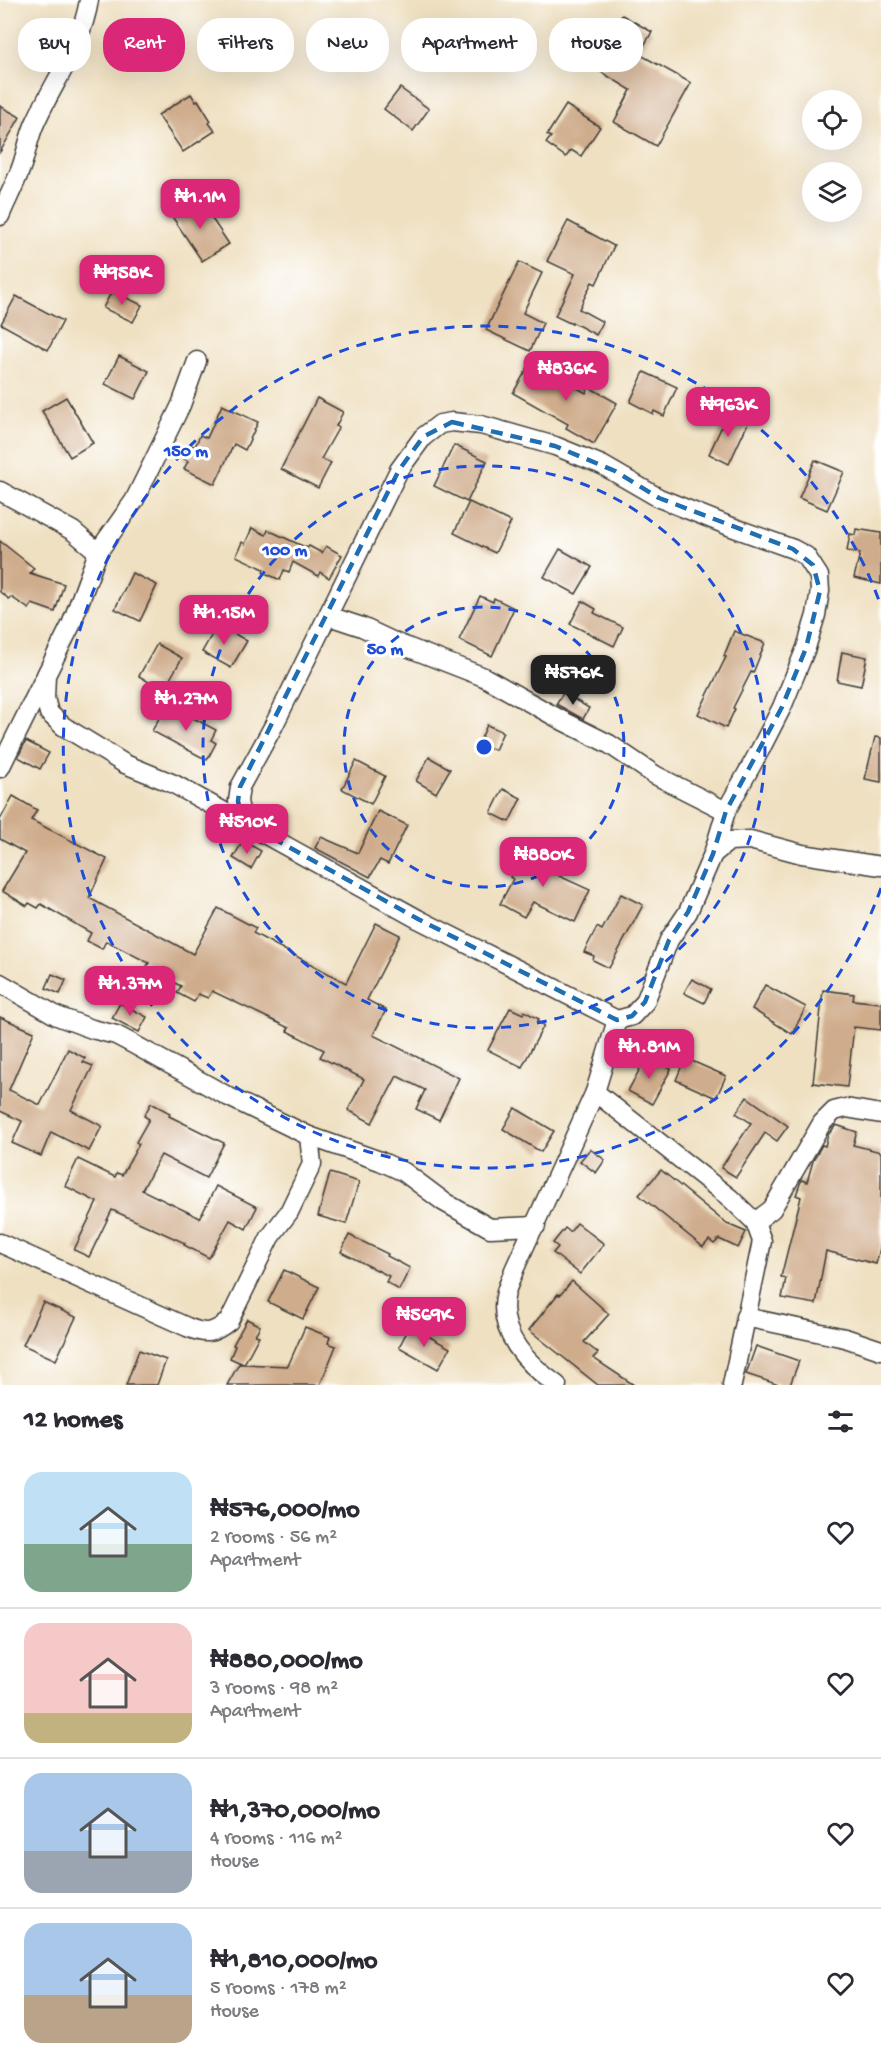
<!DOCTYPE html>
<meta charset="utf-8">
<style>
:root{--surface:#fff;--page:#f2f2f3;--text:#2b2b33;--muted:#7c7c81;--line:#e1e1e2;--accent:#db2777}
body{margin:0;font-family:"Gochi Hand",sans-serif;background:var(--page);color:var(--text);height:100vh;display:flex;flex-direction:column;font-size:22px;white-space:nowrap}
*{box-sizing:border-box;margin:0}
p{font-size:20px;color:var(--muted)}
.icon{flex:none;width:33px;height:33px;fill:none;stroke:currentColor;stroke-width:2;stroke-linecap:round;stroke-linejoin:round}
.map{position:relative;height:1385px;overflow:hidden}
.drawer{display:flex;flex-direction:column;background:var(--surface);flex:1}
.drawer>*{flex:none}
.banner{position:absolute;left:18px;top:18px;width:846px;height:54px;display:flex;gap:12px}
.controls{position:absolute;left:802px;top:90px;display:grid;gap:12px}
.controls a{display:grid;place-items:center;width:60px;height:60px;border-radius:50%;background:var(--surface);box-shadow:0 6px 24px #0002;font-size:30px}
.price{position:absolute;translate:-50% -51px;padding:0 14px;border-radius:12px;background:var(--accent);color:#fff;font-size:20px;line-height:39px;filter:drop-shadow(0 2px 3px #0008)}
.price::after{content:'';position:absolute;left:50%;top:36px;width:18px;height:14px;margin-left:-9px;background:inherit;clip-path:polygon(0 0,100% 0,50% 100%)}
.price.on{background:#222;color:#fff}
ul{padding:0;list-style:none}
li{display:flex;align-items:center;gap:18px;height:150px;padding:0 24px}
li+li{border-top:2px solid var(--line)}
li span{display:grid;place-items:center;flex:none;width:168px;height:120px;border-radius:18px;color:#555}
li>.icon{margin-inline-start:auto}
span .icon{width:72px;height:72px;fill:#fffc;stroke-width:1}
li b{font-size:26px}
h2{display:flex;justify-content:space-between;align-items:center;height:72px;padding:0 24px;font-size:26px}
.chip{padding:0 21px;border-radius:24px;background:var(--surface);box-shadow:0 6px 24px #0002;font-size:21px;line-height:54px}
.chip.on{background:var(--accent);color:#fff}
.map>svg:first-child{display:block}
.building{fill:#cfac8b}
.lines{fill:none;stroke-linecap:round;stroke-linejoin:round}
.street-casing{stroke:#3c3935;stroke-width:21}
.street{stroke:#fff;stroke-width:18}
.marked{fill:none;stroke:#1f6fb2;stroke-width:4.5;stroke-dasharray:12 8;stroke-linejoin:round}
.ring{fill:none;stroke:#1d4ed8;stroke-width:3;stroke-dasharray:10 8}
.centre{fill:#1d4ed8;stroke:#fff;stroke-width:3}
.ring-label{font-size:18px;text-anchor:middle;font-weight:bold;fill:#1d4ed8;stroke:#fff;stroke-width:6;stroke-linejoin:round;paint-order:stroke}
</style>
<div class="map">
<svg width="881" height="1385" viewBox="0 0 881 1385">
<rect width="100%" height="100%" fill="#fff"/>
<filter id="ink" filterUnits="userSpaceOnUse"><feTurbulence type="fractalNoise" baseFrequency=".0167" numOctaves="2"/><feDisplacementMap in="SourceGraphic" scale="12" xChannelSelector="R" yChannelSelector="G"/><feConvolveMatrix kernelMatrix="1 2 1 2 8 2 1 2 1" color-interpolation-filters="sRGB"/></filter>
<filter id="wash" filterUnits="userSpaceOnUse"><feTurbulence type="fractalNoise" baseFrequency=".008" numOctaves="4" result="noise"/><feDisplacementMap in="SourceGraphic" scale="24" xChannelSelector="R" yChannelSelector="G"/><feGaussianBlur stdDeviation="1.35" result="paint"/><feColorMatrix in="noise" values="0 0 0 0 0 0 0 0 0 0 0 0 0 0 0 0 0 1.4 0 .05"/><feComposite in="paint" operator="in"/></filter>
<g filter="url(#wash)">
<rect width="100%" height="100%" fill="#efe0c1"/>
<g id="blocks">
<g class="building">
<path d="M622,15L652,32L639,54L691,83L656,146L614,122L631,90L601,72L614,48L606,44Z"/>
<path d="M400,88L429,109L413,131L384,109Z"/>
<path d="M191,94L196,102L198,100L211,121L209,123L215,131L183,152L158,115Z"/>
<path d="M566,105L600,127L581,156L571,150L566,157L546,143L551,137L547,135Z"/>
<path d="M0,106L20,117L0,152Z"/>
<path d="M198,198L229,244L202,261L171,215Z"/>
<path d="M568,221L614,246L596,284L592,282L579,309L603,322L596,335L572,322V324L555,316L575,274L547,261Z"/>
<path d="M519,262L542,273L523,313L543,323L530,351L486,330Z"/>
<path d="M112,291L142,305L133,322L103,308Z"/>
<path d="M16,296L63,321L48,350L1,324Z"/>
<path d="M119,356L149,371L135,399L105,384Z"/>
<path d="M531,362L586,393L589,387L617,403L594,444L566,428L568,424L513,393Z"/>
<path d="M644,372L677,387L664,416L654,411L653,414L630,402Z"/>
<path d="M66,397L93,443L70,457L42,411Z"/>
<path d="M317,398L343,412L336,426L339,427L321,459L331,463L318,488L281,469Z"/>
<path d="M222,405L258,422L245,450L234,444L215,484L184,469L188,461L183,458L190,444L195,447L200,435L207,438Z"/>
<path d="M728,413L748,423L729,464L709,454Z"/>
<path d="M454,445L487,461L467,502L434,486Z"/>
<path d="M815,460L844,472L827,510L799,498Z"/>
<path d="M469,502L511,522L495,553L454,533Z"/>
<path d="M252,528L266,535L268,530L307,548L309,546L322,553L326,546L342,555L329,578L320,572L318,576L293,562L289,572L284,570L280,580L263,572L264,569L236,556L242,542L245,544Z"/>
<path d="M856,529L881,533V584L854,578L860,553L847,551L850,534L855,535Z"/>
<path d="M0,541L34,568L30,573L64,584L55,612L32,604L29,609L11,597L9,599L0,592Z"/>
<path d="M560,549L592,567L576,594L544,577Z"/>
<path d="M132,573L157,585L140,621L115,609Z"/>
<path d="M480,596L493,602L494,598L514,608L492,656L459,640Z"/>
<path d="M582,601L596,609L594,613L623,627L614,646L570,624Z"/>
<path d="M218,624L247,641L231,668L202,652Z"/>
<path d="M734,631L765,643L753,673L751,672L733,708L735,709L726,728L698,714L726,657L724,656Z"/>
<path d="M157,644L182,658L163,691L139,676Z"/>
<path d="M842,652L867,657L861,686L837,681Z"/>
<path d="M563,693L589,708L583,719L556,704Z"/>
<path d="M167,704L216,730L211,740L216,743L207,760L152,731Z"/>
<path d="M487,725L503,732L495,750L479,743Z"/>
<path d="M875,737L881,738V782L865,779Z"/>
<path d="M26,741L49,753L40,769L18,757Z"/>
<path d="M429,757L450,769L436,793L416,781Z"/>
<path d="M356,761L385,776L371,804L342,789Z"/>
<path d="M503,789L521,798L509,822L491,813Z"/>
<path d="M13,796L37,810L31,820L107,859L89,898L193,954L218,908L256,928L253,933L346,983L376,923L400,935L367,1000L386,1010L373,1035L459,1078L439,1120L416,1109L425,1090L397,1076L372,1123L348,1110L364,1079L320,1057L324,1050L287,1031L289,1028L212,991L208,998L198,994L194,1002L177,993L181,986L146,968L149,963L106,941L102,949L87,941L91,933L41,904L38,908L29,903L27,906L2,891L25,853L0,839V820Z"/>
<path d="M378,811L407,825L388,864L380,860L370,877L315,848L321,837L358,853Z"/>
<path d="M243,841L261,851L251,869L233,858Z"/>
<path d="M526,847L564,867L559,876L590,890L575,922L533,902L524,917L500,904L513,879L510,877Z"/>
<path d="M621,894L643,905L609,968L593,960L594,956L584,952L597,927L602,930Z"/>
<path d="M52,974L66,980L60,994L46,988Z"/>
<path d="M692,979L711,989L704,1003L684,993Z"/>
<path d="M765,985L806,1007L792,1034L752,1009Z"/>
<path d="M823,990L854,994L853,1000L881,1003V1030L854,1027L847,1087L813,1083Z"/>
<path d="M120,1003L147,1017L139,1032L112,1018Z"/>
<path d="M510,1008L523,1014L524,1011L539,1019L537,1022L544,1025L522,1067L488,1050Z"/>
<path d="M0,1017L34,1032L9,1090L40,1105L68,1049L85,1058L83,1062L93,1066L71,1110L102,1126L89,1151L51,1132L41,1156L12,1143L22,1121L0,1111Z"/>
<path d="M647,1056L671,1069L652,1104L628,1091Z"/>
<path d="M685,1058L726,1076L716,1098L676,1080Z"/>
<path d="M747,1097L788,1126L777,1141L765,1133L736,1177L721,1168L751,1123L736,1113Z"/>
<path d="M151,1103L170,1113L169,1116L224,1143L206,1178L161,1155L142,1190L200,1218L216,1186L257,1207L246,1229L230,1220L209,1258L184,1245L185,1243L112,1210L89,1257L74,1250L97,1202L65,1186L78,1159L115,1177L117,1173L122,1175L139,1144L136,1142L149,1119L144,1116Z"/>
<path d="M515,1108L554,1131L541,1152L503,1129Z"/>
<path d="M836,1125L857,1132L853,1145L881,1152V1244L876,1264L826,1251L816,1304L782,1298L786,1278L781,1277L801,1197L796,1195L800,1184L802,1180L807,1182L813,1161L822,1145L825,1146L828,1135Z"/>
<path d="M590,1149L605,1160L596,1173L580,1161Z"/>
<path d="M661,1170L727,1224L746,1232L738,1248L719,1239L714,1244L709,1240L703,1247L639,1195Z"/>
<path d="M330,1173L359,1182L346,1224L318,1216Z"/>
<path d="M577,1223L604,1244L580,1274L553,1253L558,1247L553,1243L565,1228L570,1232Z"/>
<path d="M349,1235L388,1254L387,1256L410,1268L399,1290L386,1282L389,1276L341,1252Z"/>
<path d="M284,1270L319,1287L303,1319L268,1302Z"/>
<path d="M572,1281L609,1314L584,1342L598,1353L593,1358L634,1385H598L529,1330L558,1294L560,1295Z"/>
<path d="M43,1302L76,1317L56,1360L23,1345Z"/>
<path d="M247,1319L260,1326L255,1335L259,1336L244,1364L288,1366L305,1327L330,1337L328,1343L336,1346L320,1385H227L239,1364H243L230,1358L235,1346L233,1345Z"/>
<path d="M410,1326L450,1348L438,1369L399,1347Z"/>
<path d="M756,1346L799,1361L790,1385H779L746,1374Z"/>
<path d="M139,1350L166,1360L157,1385H126Z"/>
</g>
</g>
</g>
<g filter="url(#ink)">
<use href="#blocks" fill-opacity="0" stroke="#3c3935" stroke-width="1.5"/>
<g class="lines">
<g class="street-casing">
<g id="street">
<path d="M0,216C7,199 16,183 22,165C27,151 29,135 36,121C54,81 82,45 89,0"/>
<path d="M197,361L181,405L134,501L98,552L71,625L46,675L45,698L49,713L63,726L125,764L174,784L418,919L617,1020L632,1016L645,1002L669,940L688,912L713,854L726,811L760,750L782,707L806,648L816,615L820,591L819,576L806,556L793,549L729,526L659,498L602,465L555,446L481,425L452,422L440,424L423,437L399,470L274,725L240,787L238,801L242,821"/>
<path d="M0,491L73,531L98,552"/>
<path d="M329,616L362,627L394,642L484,677L563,721L609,744L655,775L726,811"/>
<path d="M0,768L44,679"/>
<path d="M713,854L729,841L750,840L802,854L881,866"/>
<path d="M0,983L57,1016L92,1029L116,1035L133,1044L229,1097L309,1136L380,1161L404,1172L444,1202L490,1228L536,1226"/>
<path d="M595,1092L730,1198L755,1222L762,1241L732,1385"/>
<path d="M755,1222L772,1209L822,1123L834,1111L846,1108L881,1114"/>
<path d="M0,1243L187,1327C206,1335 213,1334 229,1321L270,1237L289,1212L312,1164L309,1136"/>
<path d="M745,1317L845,1338L881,1350"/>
<path d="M557,1385C527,1364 496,1332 506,1292C508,1285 512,1277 514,1270L595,1092L617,1020"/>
</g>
</g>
<use href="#street" class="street"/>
</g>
</g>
<path class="marked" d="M452,422L555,446L615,471L659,498L793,549L813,565L820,591L806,648L782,707L726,811L713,854L688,912L669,940L645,1002L632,1016L617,1020L418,919L242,821L238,801L240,787L399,470L423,437Z"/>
<g class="ring">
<circle cx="484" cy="747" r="140"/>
<circle cx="484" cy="747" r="281"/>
<path d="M881 888A421 421 0 1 1 881 606"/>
</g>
<circle cx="484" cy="747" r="9" class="centre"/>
<g class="ring-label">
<text x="186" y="456">150 m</text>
<text x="285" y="555">100 m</text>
<text x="385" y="654">50 m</text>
</g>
</svg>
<div class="controls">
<a><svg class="icon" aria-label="locate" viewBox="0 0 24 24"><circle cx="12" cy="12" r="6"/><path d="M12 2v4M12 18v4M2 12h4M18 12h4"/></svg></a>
<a><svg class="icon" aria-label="layers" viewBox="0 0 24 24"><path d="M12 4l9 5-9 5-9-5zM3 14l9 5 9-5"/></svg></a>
</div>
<b class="price" style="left:200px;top:230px">₦1.1M</b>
<b class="price" style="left:122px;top:306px">₦958K</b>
<b class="price" style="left:566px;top:402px">₦836K</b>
<b class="price" style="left:728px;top:438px">₦963K</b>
<b class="price" style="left:224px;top:646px">₦1.15M</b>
<b class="price on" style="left:573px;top:706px">₦576K</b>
<b class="price" style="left:186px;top:732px">₦1.27M</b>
<b class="price" style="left:247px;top:855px">₦510K</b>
<b class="price" style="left:543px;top:888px">₦880K</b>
<b class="price" style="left:130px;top:1017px">₦1.37M</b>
<b class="price" style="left:649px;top:1080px">₦1.81M</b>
<b class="price" style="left:424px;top:1348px">₦569K</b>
<div class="banner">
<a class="chip">Buy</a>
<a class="chip on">Rent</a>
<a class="chip">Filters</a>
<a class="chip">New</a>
<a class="chip">Apartment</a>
<a class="chip">House</a>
</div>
</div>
<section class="drawer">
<h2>12 homes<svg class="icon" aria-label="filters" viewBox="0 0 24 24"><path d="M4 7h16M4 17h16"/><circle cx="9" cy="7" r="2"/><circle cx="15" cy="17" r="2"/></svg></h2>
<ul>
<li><span style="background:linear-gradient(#bfe0f5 60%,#7fa58c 0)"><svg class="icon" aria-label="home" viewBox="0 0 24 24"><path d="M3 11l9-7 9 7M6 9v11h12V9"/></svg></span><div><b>₦576,000/mo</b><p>2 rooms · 56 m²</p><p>Apartment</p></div><svg class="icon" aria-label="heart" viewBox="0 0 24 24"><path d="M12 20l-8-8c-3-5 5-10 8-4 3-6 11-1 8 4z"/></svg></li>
<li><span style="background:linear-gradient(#f6c9c9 75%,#c2b280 0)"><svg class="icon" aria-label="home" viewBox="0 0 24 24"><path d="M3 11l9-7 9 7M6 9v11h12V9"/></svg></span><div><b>₦880,000/mo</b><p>3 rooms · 98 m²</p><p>Apartment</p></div><svg class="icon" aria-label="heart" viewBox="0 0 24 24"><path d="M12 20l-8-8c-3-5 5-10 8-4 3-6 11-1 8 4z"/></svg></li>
<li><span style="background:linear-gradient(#a9c7e8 65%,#9aa5b1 0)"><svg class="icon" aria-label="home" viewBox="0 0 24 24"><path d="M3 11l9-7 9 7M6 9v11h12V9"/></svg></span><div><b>₦1,370,000/mo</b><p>4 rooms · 116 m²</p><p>House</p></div><svg class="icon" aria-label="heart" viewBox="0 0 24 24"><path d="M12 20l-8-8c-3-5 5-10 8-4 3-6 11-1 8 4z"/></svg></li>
<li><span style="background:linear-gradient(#a9c7e8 60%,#b9a48a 0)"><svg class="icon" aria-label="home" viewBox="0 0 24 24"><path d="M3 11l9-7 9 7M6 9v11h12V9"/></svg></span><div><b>₦1,810,000/mo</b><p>5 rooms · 178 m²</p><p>House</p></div><svg class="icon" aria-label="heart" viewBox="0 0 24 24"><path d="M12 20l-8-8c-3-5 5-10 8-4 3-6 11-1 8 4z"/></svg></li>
</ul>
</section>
